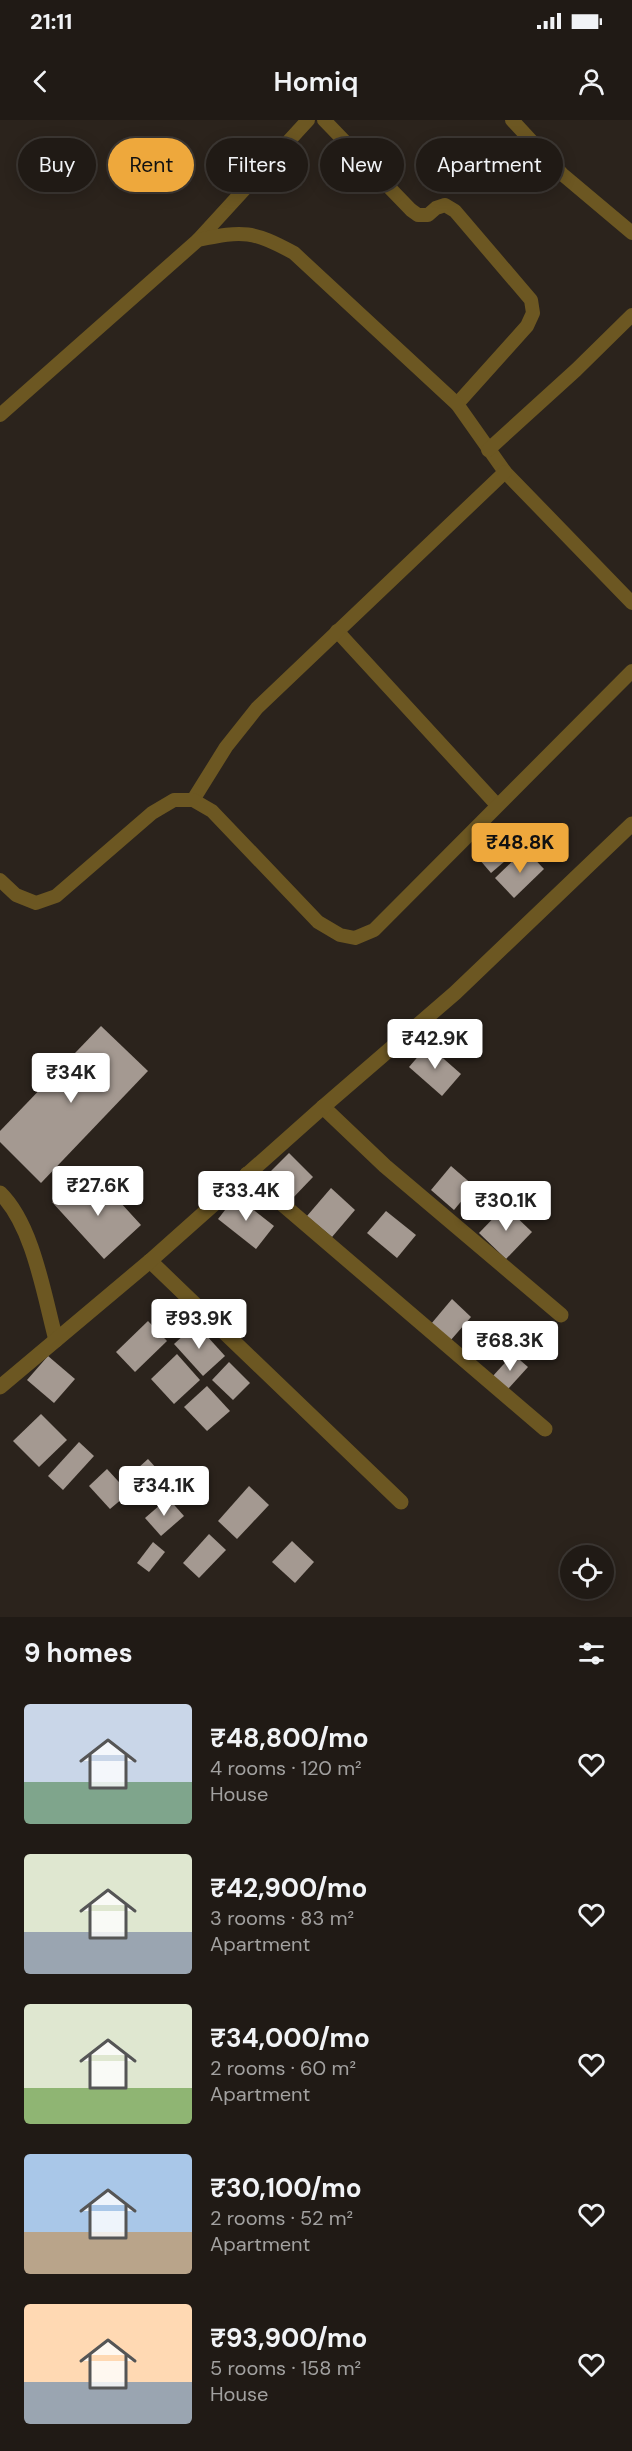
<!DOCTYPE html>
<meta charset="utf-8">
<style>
:root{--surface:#201a15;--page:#2d2722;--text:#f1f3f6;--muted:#a2a1a0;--line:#3d3834;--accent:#eea83c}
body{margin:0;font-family:"DM Sans",sans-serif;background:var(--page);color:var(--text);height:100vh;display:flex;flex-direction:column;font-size:22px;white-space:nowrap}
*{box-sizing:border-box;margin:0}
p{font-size:20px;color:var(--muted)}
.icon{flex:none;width:33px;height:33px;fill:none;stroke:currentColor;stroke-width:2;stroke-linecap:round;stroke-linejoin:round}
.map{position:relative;height:1497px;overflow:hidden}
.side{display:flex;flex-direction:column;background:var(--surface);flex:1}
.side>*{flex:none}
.guide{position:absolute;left:18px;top:18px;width:597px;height:54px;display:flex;gap:12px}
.controls{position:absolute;left:560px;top:1425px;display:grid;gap:12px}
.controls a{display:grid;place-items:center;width:54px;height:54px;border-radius:50%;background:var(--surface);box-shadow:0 3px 15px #0003,0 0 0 2px var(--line);font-size:30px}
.price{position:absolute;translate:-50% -51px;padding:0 14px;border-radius:6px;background:#fff;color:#222;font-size:20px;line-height:39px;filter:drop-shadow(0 2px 3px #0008)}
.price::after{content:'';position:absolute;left:50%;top:36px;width:18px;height:14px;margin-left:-9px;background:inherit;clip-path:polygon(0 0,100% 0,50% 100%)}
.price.on{background:var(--accent);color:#111}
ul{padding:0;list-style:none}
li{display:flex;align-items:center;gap:18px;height:150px;padding:0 24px}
li span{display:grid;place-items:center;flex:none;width:168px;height:120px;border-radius:6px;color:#555}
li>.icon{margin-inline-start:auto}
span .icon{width:72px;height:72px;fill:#fffc;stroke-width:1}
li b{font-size:26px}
h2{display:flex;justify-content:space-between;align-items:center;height:72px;padding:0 24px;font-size:26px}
.tag{padding:0 21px;border-radius:27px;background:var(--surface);box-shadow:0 3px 15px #0003,0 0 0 2px var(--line);font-size:21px;line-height:54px}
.tag.on{background:var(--accent);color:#111}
.status{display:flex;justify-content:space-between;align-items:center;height:42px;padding:0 30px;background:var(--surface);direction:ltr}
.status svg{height:16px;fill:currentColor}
header{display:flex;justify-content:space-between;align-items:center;height:78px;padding:0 24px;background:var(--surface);font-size:27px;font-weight:600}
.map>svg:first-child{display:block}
.building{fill:#a49991}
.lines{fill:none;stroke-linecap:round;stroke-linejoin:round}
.lane{stroke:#6c5722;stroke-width:14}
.street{stroke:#6c5722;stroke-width:15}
</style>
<div class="status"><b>21:11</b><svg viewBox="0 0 49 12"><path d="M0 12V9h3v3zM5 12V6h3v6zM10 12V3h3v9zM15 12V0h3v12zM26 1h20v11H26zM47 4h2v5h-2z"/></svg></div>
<header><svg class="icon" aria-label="back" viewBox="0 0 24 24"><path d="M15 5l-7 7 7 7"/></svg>Homiq<svg class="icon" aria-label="person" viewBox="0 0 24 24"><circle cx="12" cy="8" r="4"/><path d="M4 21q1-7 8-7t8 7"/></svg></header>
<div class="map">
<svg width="632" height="1497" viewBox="0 0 632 1497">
<rect width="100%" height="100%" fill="#2b231c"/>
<g class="building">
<path d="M501,708L519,729L491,753L473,732Z"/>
<path d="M525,729L544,749L514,778L495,758Z"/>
<path d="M101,906L148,951L41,1063L0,1022V1011Z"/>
<path d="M428,925L461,954L442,976L409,947Z"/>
<path d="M289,1033L313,1057L289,1082L264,1058Z"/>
<path d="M451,1046L474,1066L454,1090L431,1070Z"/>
<path d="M98,1058L141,1105L104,1139L52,1082L69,1067L78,1077Z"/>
<path d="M331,1068L355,1090L332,1117L307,1096Z"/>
<path d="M236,1076L274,1106L256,1129L218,1099Z"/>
<path d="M505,1086L532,1112L506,1139L479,1113Z"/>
<path d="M386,1091L416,1115L397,1138L367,1113Z"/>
<path d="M452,1179L471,1197L450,1221L431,1204Z"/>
<path d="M148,1201L167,1221L135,1252L116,1232Z"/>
<path d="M196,1204L225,1236L203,1256L174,1224Z"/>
<path d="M177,1234L200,1260L174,1284L151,1259Z"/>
<path d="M513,1234L528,1247L507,1270L492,1257Z"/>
<path d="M48,1236L75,1259L54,1283L27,1260Z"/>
<path d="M229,1242L250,1263L233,1280L212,1260Z"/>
<path d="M207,1266L230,1291L207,1311L184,1287Z"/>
<path d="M41,1294L67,1320L39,1347L13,1321Z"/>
<path d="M79,1322L94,1336L63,1370L48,1356Z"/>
<path d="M148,1339L166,1359L145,1377L127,1358Z"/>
<path d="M107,1349L129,1373L110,1389L89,1366Z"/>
<path d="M249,1366L269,1385L237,1419L218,1401Z"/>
<path d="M168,1378L184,1396L161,1416L145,1398Z"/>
<path d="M209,1414L226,1430L199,1458L183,1443Z"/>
<path d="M292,1421L314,1442L295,1463L272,1442Z"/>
<path d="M153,1422L165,1432L149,1452L137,1443Z"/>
</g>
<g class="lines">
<g class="lane">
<path d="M324,0L411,90L418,95H428L436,88L445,85L455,91L531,180L533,193L527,206L457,284"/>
<path d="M512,0L562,54L632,113"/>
<path d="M198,120L308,0"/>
<path d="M0,295L198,120C244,110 253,111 294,133L457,284L505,352L632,483"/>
<path d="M488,330L576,250L632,195"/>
<path d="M337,511L497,685"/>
<path d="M193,680L226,627L257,588L505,352"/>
<path d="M0,760L16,775L36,783L56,776L152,693L174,680H193L212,691L318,802L340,815L355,818L374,810L632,551"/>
</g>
<g class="street">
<path d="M323,987L385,1046L561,1195"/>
<path d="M247,1054L545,1309"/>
<path d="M0,1073C33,1105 44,1175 56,1220"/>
<path d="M150,1141L401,1382"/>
<path d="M0,1267L150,1141L323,987L455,873L632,704"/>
</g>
</g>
</svg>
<div class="controls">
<a><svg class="icon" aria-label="locate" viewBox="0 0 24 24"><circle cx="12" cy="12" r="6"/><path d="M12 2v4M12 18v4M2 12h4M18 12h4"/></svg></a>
</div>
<b class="price on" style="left:520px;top:754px">₹48.8K</b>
<b class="price" style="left:435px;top:950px">₹42.9K</b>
<b class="price" style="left:71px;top:984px">₹34K</b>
<b class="price" style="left:98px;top:1097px">₹27.6K</b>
<b class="price" style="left:246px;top:1102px">₹33.4K</b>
<b class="price" style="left:506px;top:1112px">₹30.1K</b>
<b class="price" style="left:199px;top:1230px">₹93.9K</b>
<b class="price" style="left:510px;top:1252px">₹68.3K</b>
<b class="price" style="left:164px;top:1397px">₹34.1K</b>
<div class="guide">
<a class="tag">Buy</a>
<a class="tag on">Rent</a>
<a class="tag">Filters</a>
<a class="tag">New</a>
<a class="tag">Apartment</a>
</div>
</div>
<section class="side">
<h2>9 homes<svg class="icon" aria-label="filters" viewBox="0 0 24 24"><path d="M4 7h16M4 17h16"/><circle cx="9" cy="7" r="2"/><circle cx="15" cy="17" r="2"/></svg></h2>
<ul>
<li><span style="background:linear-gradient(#c9d6e8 65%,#7fa58c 0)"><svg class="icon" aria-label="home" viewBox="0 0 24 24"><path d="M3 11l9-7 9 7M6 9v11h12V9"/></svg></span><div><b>₹48,800/mo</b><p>4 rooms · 120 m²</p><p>House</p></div><svg class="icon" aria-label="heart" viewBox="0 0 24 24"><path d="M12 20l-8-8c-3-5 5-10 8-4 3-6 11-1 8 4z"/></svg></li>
<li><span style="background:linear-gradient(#dfe7d0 65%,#9aa5b1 0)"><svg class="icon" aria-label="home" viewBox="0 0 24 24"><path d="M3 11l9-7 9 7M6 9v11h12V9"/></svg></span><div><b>₹42,900/mo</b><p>3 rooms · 83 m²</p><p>Apartment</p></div><svg class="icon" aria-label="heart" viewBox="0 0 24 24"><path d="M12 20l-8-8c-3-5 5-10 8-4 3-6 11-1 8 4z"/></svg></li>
<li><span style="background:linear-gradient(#dfe7d0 70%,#8fb573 0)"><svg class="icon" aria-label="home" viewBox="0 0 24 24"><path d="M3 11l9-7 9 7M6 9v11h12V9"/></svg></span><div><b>₹34,000/mo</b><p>2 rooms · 60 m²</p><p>Apartment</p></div><svg class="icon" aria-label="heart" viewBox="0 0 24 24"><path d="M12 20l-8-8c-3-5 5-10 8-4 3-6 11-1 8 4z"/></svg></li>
<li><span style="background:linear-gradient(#a9c7e8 65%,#b9a48a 0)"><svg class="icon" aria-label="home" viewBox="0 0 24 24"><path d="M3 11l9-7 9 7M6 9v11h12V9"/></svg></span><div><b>₹30,100/mo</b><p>2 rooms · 52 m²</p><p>Apartment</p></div><svg class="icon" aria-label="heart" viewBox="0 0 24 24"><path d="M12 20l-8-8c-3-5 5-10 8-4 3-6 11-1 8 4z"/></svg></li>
<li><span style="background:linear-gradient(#ffd9b3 65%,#9aa5b1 0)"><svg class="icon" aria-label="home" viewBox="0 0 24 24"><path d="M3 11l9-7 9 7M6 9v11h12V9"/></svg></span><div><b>₹93,900/mo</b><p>5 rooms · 158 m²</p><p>House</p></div><svg class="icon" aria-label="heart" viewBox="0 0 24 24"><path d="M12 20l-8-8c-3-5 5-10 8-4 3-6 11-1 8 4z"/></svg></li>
</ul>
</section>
